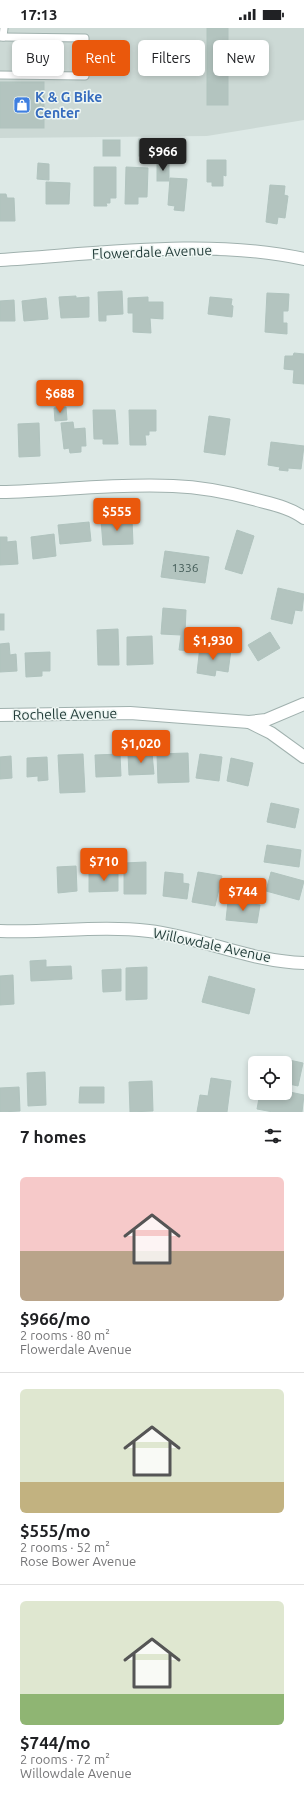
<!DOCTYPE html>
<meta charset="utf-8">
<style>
:root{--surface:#fff;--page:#f2f2f2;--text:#202124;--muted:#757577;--line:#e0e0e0;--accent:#ea580c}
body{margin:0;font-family:Ubuntu,sans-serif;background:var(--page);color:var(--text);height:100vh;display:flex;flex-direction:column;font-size:15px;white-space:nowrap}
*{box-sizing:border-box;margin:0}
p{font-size:13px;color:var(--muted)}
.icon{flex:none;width:22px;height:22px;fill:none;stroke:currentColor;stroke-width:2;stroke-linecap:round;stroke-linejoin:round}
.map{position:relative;height:1084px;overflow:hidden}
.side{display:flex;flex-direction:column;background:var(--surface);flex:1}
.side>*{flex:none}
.guide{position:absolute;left:12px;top:12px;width:280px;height:36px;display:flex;gap:8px}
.controls{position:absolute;left:248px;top:1028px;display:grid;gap:8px}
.controls a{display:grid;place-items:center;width:44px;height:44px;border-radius:6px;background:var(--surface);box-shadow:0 2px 6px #0003;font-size:20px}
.price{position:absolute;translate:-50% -34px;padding:0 9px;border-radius:4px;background:var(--accent);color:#fff;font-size:13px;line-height:26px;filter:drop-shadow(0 1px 2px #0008)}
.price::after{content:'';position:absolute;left:50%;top:24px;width:12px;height:9px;margin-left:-6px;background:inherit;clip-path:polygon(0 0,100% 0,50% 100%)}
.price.current{background:#222;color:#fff}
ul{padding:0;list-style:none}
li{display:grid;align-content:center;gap:8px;height:212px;padding:0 20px}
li+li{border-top:1px solid var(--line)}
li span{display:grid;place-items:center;height:124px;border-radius:6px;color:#555}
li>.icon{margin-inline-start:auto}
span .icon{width:72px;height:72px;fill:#fffc;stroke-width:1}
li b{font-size:17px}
h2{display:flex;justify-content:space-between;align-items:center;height:48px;padding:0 20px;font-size:17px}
.pill{padding:0 14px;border-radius:6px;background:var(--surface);box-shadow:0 2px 6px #0003;font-size:14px;line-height:36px}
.pill.current{background:var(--accent);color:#fff}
.status{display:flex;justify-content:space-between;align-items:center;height:28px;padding:0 20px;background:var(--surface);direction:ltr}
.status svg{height:11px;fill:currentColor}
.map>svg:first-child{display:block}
.built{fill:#ccd9d5}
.building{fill:#b3c4bf;stroke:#b0c3be}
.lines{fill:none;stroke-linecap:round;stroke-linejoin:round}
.service-casing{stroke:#a0b1ae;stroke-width:9}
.minor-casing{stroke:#a0b1ae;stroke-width:14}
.service{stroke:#fff;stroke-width:7}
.minor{stroke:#fff;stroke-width:12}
.labels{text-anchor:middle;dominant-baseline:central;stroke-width:3;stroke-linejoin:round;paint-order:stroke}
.number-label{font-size:12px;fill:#445c58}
.shop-label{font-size:14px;font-weight:bold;fill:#366cbe;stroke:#eef6f3;text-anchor:start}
.street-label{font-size:14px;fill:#1f3936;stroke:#eef6f3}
</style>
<div class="status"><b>17:13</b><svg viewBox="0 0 49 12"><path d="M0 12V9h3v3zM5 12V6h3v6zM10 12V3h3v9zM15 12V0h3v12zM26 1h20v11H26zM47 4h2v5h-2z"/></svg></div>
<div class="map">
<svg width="304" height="1084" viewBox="0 0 304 1084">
<rect width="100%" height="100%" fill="#dde9e6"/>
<path class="built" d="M0,0H304V92L207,108L0,110Z"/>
<g class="building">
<rect x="207" y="0" width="21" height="77"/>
<rect x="0" y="54" width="44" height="46"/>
<rect x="139" y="111" width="16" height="17"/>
<rect x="103" y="112" width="17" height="16"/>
<path d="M207,132H226V148L223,147V158H212V154H207Z"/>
<rect x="157" y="134" width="12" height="19"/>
<path d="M38,135L49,136V152L37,151Z"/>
<path d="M94,139H116V170H110V175H106L107,178H94Z"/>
<path d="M126,139L148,140L147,169H138V176H125Z"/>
<path d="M170,150L187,151L184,183L174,182L175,178L168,177Z"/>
<path d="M46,154L70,155L69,176H46Z"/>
<path d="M270,157L285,158L284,167L288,168L285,190L278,189L277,196L266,194Z"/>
<path d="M0,166H6L7,170H14L15,193H0Z"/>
<path d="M122,263L123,286L106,287V293H99L98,264Z"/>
<path d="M267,265L289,266L288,283H283V295H287V306L265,304Z"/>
<path d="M76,268V270L89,269V289L61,290L59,269Z"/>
<path d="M148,269V274H163V291L150,290L151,305L133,304V285H128V270Z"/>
<path d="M210,269L232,271L231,277L233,278L232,289L208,286Z"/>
<path d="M46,270L48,291L24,293L22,273Z"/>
<path d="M14,272L15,293H0V273Z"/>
<path d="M294,325L304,326V356L293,355L294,342L284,341L285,328H293Z"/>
<path d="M66,379L67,392L55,393L54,380Z"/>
<path d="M93,382H115L118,416H103V411H94Z"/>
<path d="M129,382H156V403H149V407H145L146,417H130Z"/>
<path d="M209,388L230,391L225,427L204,424Z"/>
<path d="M73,394L74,401L85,400L86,418H81V424L70,425L69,420L64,421L61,395Z"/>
<path d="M39,395L40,428L19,429L18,396Z"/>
<path d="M271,414L304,418L301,441L288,440V443L279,442L280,439L268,437Z"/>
<path d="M132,491L133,516L103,517L101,492Z"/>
<path d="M89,494L91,513L60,516L58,497Z"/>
<path d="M237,502L254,508L242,546L225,541Z"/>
<path d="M54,506L56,528L33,531L31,509Z"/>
<path d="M0,509H7V514L16,513L18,536L0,537Z"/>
<path d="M165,523L209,529L205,555L161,549Z"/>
<path d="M278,560L304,566L302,583L295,582L292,596L271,591Z"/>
<path d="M163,580L186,582L185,605L194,606L193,623L179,622L181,607L161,606Z"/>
<rect x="0" y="586" width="4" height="16"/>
<path d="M118,601L119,637H98L97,602Z"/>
<path d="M270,604L280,620L258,633L248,617Z"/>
<path d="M152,608L153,636L127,637V609Z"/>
<path d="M9,615L10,627L16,626L17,643L0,644V616Z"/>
<path d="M200,618L231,622L228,644L216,642L215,648L197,645Z"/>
<path d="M50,624V643H42V648L26,649L25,625Z"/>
<path d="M152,725L154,746L129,747L128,726Z"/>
<path d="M188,725L189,754L158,755L157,726Z"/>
<path d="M83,726L85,764L60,765L58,727Z"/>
<path d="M120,726L121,748L96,749L95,727Z"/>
<path d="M200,726L222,729L219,753L196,750Z"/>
<path d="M11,728L12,750L0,751V729Z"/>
<path d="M47,729L48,752L38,753V748L27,749V730Z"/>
<path d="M231,730L253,735L248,758L227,753Z"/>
<path d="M271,775L299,781L295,800L267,794Z"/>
<path d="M267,817L301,822L299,839L264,834Z"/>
<path d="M146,834V866H124V835Z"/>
<path d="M76,838L77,863L58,865L57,839Z"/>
<path d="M165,844L183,846V855L189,856L187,871L163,868Z"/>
<path d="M198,844L222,848L215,878L192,874Z"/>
<path d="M271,844L304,853L299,872L266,863Z"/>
<path d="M118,845V863L89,864V846Z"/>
<path d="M228,873L260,877L257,895L226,892Z"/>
<path d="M46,932V939L71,938L72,951L31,953L30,933Z"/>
<path d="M147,939V971L126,972V940Z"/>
<path d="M121,941V963L103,964L102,942Z"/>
<path d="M13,947L14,976L0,977V948Z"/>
<path d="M209,948L255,961L249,986L202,974Z"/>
<path d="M280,1030L303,1035L298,1058L285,1055V1035H279Z"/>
<path d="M45,1044L46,1077L28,1078L27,1045Z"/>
<path d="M211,1050L231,1053L227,1084H197L200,1067L208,1068Z"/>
<path d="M152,1053L153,1083L130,1084L129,1054Z"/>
<path d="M19,1059L20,1083L0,1084V1060Z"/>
<path d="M80,1059H104V1075H79Z"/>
<path d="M285,1063L304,1067L302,1084H273L257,1081L260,1065H285Z"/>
</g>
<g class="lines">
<g class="service-casing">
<g id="service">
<path d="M0,9H3L4,0"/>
<path d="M0,47L85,48V10L3,9"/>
</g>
</g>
<g class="minor-casing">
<g id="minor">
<path d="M0,232C96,226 210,210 304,231"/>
<path d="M0,464C58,463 115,455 173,458C200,459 227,464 253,471C271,476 289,479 304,490"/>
<path d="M0,687L130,685L249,694L271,705L304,729"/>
<path d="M249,694L266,692L304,676"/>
<path d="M0,903C50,905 100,897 149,903C201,909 251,934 304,935"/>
</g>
</g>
<use href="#service" class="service"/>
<use href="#minor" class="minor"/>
</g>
<defs>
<g id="shop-square" transform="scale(0.9)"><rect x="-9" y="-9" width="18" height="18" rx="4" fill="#3f7fe0" stroke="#eef6f3"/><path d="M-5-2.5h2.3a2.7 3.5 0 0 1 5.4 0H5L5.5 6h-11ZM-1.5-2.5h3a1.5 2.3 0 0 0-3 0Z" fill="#fff"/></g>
</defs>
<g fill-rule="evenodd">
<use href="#shop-square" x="22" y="77"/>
</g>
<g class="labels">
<g class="number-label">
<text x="185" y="539">1336</text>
</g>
<g class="shop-label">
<text x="35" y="69">K &amp; G Bike<tspan x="35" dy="16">Center</tspan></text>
</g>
<g class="street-label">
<text transform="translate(152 224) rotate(-2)">Flowerdale Avenue</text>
<text transform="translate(65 686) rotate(-1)">Rochelle Avenue</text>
<text transform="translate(212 917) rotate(12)">Willowdale Avenue</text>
</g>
</g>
</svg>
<div class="controls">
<a><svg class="icon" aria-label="locate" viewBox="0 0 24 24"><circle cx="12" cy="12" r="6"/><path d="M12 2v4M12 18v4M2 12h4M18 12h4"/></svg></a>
</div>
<b class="price current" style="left:163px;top:144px">$966</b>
<b class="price" style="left:60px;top:386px">$688</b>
<b class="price" style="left:117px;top:504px">$555</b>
<b class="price" style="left:213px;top:633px">$1,930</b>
<b class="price" style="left:141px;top:736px">$1,020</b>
<b class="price" style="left:104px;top:854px">$710</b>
<b class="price" style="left:243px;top:884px">$744</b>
<div class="guide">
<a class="pill">Buy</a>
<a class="pill current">Rent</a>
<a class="pill">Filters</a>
<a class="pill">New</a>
</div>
</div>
<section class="side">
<h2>7 homes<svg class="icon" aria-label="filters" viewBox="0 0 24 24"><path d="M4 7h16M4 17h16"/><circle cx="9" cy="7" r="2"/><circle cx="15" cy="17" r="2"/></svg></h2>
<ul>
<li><span style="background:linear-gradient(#f6c9c9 60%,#b9a48a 0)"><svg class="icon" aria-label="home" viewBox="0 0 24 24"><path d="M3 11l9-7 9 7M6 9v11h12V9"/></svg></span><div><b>$966/mo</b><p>2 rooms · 80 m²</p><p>Flowerdale Avenue</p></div></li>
<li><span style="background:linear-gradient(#dfe7d0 75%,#c2b280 0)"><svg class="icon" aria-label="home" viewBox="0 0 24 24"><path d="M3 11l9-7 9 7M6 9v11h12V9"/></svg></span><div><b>$555/mo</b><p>2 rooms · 52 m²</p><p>Rose Bower Avenue</p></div></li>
<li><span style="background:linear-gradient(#dfe7d0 75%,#8fb573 0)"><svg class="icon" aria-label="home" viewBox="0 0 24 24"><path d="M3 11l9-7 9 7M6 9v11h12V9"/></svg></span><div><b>$744/mo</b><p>2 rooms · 72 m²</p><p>Willowdale Avenue</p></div></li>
</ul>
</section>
